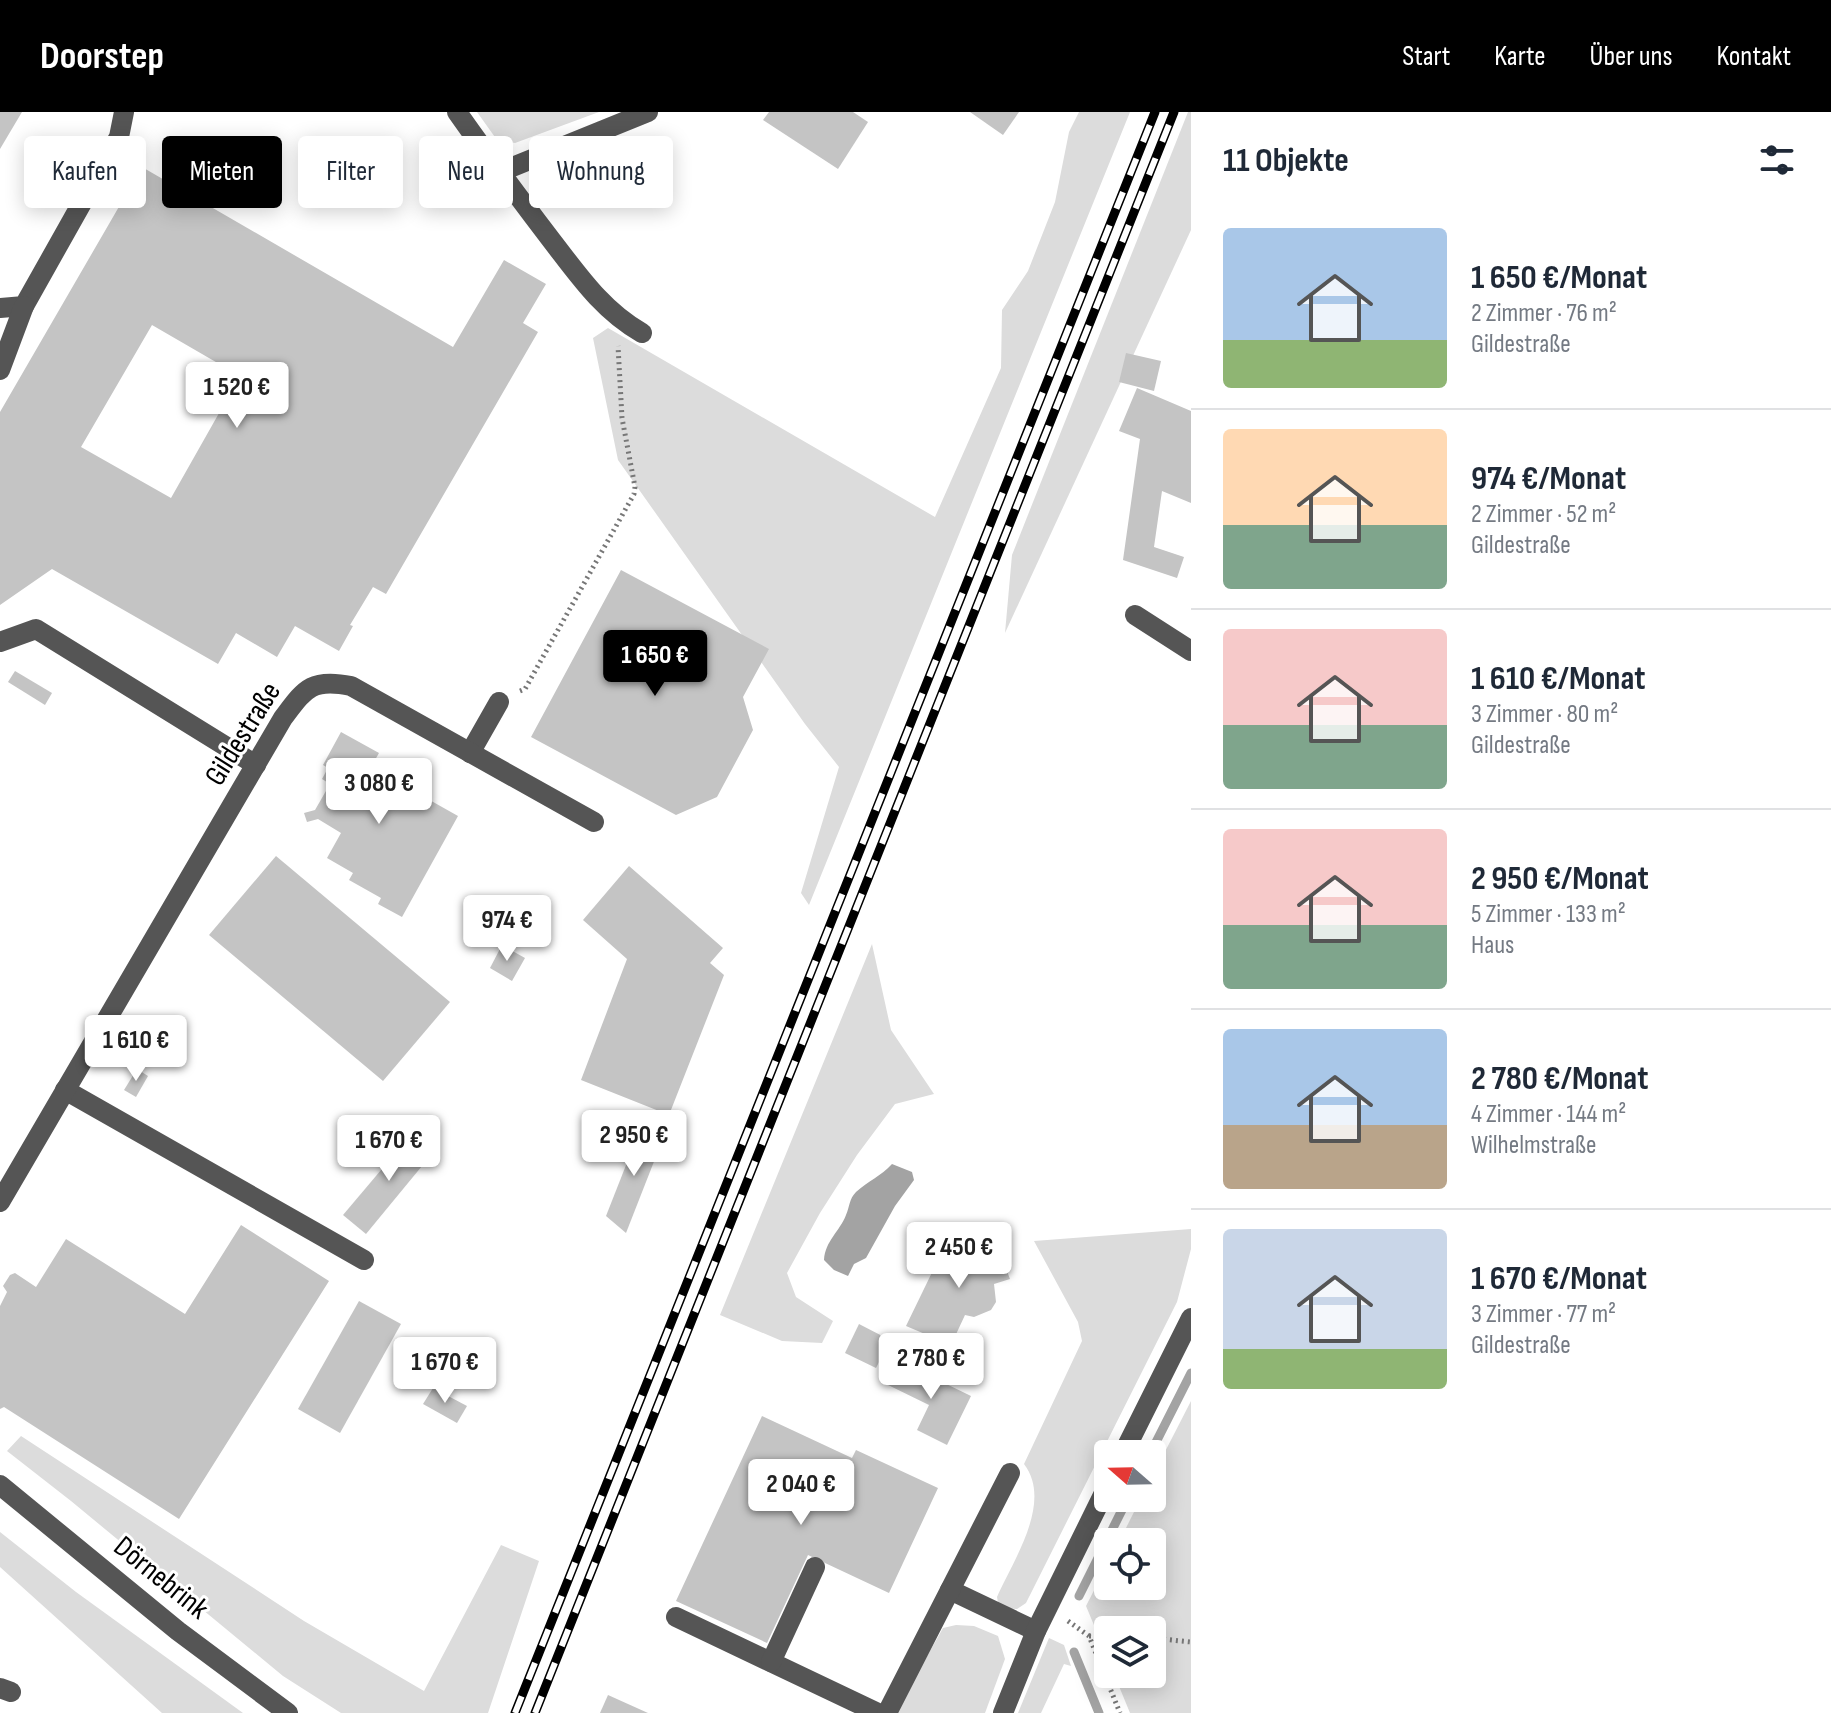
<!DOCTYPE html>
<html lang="de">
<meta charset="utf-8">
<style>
:root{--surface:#fff;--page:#f2f2f3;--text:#1f2937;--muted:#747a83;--line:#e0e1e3;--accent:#000}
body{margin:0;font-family:"Sofia Sans Condensed",sans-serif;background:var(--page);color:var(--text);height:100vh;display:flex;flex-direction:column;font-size:30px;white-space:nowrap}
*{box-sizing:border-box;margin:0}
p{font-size:26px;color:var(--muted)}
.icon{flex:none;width:44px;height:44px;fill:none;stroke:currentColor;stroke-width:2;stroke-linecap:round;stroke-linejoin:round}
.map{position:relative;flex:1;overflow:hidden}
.drawer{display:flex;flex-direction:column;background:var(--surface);width:640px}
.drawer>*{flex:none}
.top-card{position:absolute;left:24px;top:24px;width:760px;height:72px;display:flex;gap:16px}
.needle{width:52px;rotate:290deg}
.tools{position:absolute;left:1094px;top:1328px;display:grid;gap:16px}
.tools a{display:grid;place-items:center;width:72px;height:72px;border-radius:8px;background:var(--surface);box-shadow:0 4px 20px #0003;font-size:40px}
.price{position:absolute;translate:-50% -68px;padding:0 18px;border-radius:8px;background:#fff;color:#222;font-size:26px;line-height:52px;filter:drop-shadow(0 2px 4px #0008)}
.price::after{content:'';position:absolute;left:50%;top:48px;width:24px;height:18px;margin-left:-12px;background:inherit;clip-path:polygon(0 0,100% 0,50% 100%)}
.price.active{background:var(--accent);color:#fff}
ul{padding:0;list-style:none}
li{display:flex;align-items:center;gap:24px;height:200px;padding:0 32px}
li+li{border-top:2px solid var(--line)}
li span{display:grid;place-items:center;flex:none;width:224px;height:160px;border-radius:8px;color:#555}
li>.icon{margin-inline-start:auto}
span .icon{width:96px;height:96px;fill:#fffc;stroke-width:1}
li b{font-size:34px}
h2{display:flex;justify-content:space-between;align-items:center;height:96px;padding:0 32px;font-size:34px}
.chip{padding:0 28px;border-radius:8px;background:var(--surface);box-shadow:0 4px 20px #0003;font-size:28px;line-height:72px}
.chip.active{background:var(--accent);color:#fff}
header{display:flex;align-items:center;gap:48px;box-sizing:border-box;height:112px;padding:0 40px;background:var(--accent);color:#fff}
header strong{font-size:38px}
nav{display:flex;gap:44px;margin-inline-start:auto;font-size:28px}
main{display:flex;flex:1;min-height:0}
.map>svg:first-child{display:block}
.green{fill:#dcdcdc}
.water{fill:#a3a3a3}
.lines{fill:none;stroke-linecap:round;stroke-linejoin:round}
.stream{stroke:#a3a3a3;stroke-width:9}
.building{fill:#c4c4c4;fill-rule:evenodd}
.path{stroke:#777;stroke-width:5;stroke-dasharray:2 4;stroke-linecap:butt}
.minor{stroke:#555;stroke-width:20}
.rail-casing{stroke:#000;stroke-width:9}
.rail{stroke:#fff;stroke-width:6;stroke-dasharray:18;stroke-linecap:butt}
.labels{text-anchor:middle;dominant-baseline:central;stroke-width:6;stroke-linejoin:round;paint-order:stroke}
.street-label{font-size:30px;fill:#000;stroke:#fff}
</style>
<header>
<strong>Doorstep</strong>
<nav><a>Start</a><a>Karte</a><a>Über uns</a><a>Kontakt</a></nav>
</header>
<main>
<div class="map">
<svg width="1191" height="1601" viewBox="0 0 1191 1601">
<rect width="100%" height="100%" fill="#fff"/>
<g class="green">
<path d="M477,0H599L515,31L497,28Z"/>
<path d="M1079,0H1130L809,793L801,781L839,655L805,612L618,348L593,226L608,216L935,405L1001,256L1002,198L1028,159L1055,90L1069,20Z"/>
<path d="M1188,0H1191V118L1005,521L1012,443Z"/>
<path d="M872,832L891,918L934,982L895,992L857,1043L820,1101L787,1161L796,1185L833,1209L822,1231L782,1229L720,1203Z"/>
<path d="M1191,1117V1137L1177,1190L1026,1491L1017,1497L999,1496L997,1485C1014,1447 1053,1390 1024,1352L1082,1229L1078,1210L1034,1129Z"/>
<path d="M1191,1289V1601H1130L1114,1562H1152V1518H1108V1547L1086,1494L1108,1451V1474H1152V1430H1119L1141,1386H1152V1365Z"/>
<path d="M21,1324L304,1509L424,1579L501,1433L539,1449L488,1601H341L283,1564L71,1389L7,1339Z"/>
<path d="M0,1420L76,1480L243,1601H162L0,1455Z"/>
<path d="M956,1513L974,1514L998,1524L1005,1547L985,1601H895L943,1516Z"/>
<path d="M1049,1526L1064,1533L1071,1554L1064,1552L1041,1601H1018Z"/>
</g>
<path class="water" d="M892,1052L912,1060L914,1068L895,1094L866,1146L854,1152L848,1164L834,1158L824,1148C825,1129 840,1119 846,1103C850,1094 849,1087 856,1080C868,1069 881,1064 892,1052Z"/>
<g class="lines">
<g class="stream">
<path d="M1150,1342L1191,1261"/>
<path d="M1079,1484L1128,1386"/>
<path d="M1074,1540L1099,1601"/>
</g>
</g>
<g class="building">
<path d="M0,0H22L0,37Z"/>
<path d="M769,0H853L868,10L838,57L763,8Z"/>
<path d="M970,0H1019L1003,23Z"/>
<path d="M142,55L453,235L504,148L546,172L523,211L538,220L386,482L373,475L350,513L353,514L339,539L295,514L277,545L236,521L218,552L52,457L0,493V300ZM152,213L240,264L171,386L81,335Z"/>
<path d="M1126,241L1161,249L1154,279L1119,270Z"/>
<path d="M1137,276L1191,299V391L1162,379L1154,435L1184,445L1177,466L1123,448L1140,327L1119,319Z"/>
<path d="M621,458L769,537L743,585L753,618L717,685L676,703L531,625Z"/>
<path d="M15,559L52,581L45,593L8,570Z"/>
<path d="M341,620L379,641L371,655L458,704L402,805L378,792L381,786L349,768L353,761L327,746L341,721L318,707L307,710L304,701L315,698L330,672L322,667L328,656L323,653Z"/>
<path d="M276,744L450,890L383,969L209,823Z"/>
<path d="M629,754L723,836L710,851L724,863L669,1003L581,968L627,847L583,808Z"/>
<path d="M502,833L525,846L512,869L490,856Z"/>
<path d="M137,957L148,964L136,985L124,978Z"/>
<path d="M641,1015L664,1024L626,1121L606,1104Z"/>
<path d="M414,1019L436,1037L366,1122L343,1103Z"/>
<path d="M241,1113L329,1169L179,1407L4,1295L0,1297V1194L7,1180L3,1174L10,1163L15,1161L36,1175L66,1127L185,1202Z"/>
<path d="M994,1125L1010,1167L994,1172L996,1190L991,1198L974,1205L965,1203L951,1233L906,1214L939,1146Z"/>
<path d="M359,1189L401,1212L340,1321L298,1297Z"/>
<path d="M859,1212L890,1228L876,1256L845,1241Z"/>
<path d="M897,1248L971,1284L947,1333L917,1318L929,1293L886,1272Z"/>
<path d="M433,1276L467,1294L457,1311L423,1292Z"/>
<path d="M762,1304L852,1346L856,1338L938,1376L889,1481L808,1443L767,1531L676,1489Z"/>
<path d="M608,1583L648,1601H600Z"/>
</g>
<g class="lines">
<g class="path">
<path d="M520,579L525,577L634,382L635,375L622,306L618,234"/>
<path d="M1068,1509L1089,1524L1120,1601"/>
<path d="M1089,1524H1108"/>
<path d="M1152,1526L1191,1530"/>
</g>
<g class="minor">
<path d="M457,0C488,44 520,87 552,129C579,164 603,199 642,221"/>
<path d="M500,60L648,0"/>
<path d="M0,196L24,194L119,25L124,0"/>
<path d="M0,258L24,194"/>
<path d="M1135,503L1191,539"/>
<path d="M0,530L36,517L256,653"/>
<path d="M470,641L499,590"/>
<path d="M65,978L364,1148"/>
<path d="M0,1090L283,606C305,577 311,566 351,574L594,710"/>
<path d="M1123,1342L1191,1206"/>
<path d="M0,1373L178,1519L288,1601"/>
<path d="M950,1478L1036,1519"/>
<path d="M676,1505L878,1601"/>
<path d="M771,1550L815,1455"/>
<path d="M0,1576L11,1580"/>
<path d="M887,1601L1010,1361"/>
<path d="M1003,1601L1036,1519L1108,1373"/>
</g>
<g class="rail-casing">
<g id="rail">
<path d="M515,1601L1155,0"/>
<path d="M535,1601L1174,0"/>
</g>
</g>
<use href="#rail" class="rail"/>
</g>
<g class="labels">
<g class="street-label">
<text transform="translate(243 622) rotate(-58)">Gildestraße</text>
<text transform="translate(161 1466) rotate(39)">Dörnebrink</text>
</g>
</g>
</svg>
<div class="tools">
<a><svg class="needle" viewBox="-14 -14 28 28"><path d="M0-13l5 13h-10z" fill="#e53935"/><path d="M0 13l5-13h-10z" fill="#747a83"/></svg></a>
<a><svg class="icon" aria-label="locate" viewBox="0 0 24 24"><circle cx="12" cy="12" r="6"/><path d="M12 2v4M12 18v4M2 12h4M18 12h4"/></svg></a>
<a><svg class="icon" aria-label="layers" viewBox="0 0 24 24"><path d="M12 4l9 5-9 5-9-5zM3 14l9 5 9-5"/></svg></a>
</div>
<b class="price" style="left:237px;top:318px">1 520 €</b>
<b class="price active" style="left:655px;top:586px">1 650 €</b>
<b class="price" style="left:379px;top:714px">3 080 €</b>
<b class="price" style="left:507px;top:851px">974 €</b>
<b class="price" style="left:136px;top:971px">1 610 €</b>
<b class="price" style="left:634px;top:1066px">2 950 €</b>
<b class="price" style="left:389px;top:1071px">1 670 €</b>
<b class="price" style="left:959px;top:1178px">2 450 €</b>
<b class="price" style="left:931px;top:1289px">2 780 €</b>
<b class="price" style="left:445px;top:1293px">1 670 €</b>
<b class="price" style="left:801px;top:1415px">2 040 €</b>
<div class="top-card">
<a class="chip">Kaufen</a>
<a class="chip active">Mieten</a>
<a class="chip">Filter</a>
<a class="chip">Neu</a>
<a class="chip">Wohnung</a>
</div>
</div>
<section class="drawer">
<h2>11 Objekte<svg class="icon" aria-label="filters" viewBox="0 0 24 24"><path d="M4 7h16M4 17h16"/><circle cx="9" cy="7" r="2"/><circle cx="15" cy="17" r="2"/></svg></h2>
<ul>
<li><span style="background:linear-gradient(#a9c7e8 70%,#8fb573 0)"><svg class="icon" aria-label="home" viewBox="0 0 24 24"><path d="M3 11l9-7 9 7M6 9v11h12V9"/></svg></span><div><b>1 650 €/Monat</b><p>2 Zimmer · 76 m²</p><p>Gildestraße</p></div></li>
<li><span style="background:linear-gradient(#ffd9b3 60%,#7fa58c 0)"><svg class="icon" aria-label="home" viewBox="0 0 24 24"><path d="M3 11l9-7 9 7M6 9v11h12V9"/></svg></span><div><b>974 €/Monat</b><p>2 Zimmer · 52 m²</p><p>Gildestraße</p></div></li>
<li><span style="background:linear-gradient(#f6c9c9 60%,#7fa58c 0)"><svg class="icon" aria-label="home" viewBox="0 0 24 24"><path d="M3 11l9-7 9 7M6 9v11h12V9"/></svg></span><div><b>1 610 €/Monat</b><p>3 Zimmer · 80 m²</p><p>Gildestraße</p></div></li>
<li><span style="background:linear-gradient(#f6c9c9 60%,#7fa58c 0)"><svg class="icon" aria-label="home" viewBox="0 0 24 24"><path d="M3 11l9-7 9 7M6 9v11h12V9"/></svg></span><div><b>2 950 €/Monat</b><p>5 Zimmer · 133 m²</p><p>Haus</p></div></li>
<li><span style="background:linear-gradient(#a9c7e8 60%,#b9a48a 0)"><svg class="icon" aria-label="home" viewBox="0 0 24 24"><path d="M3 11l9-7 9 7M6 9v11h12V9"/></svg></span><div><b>2 780 €/Monat</b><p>4 Zimmer · 144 m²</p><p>Wilhelmstraße</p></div></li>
<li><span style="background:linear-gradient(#c9d6e8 75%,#8fb573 0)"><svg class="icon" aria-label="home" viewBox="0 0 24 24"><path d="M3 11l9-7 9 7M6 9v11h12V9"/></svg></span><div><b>1 670 €/Monat</b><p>3 Zimmer · 77 m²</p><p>Gildestraße</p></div></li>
</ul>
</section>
</main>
